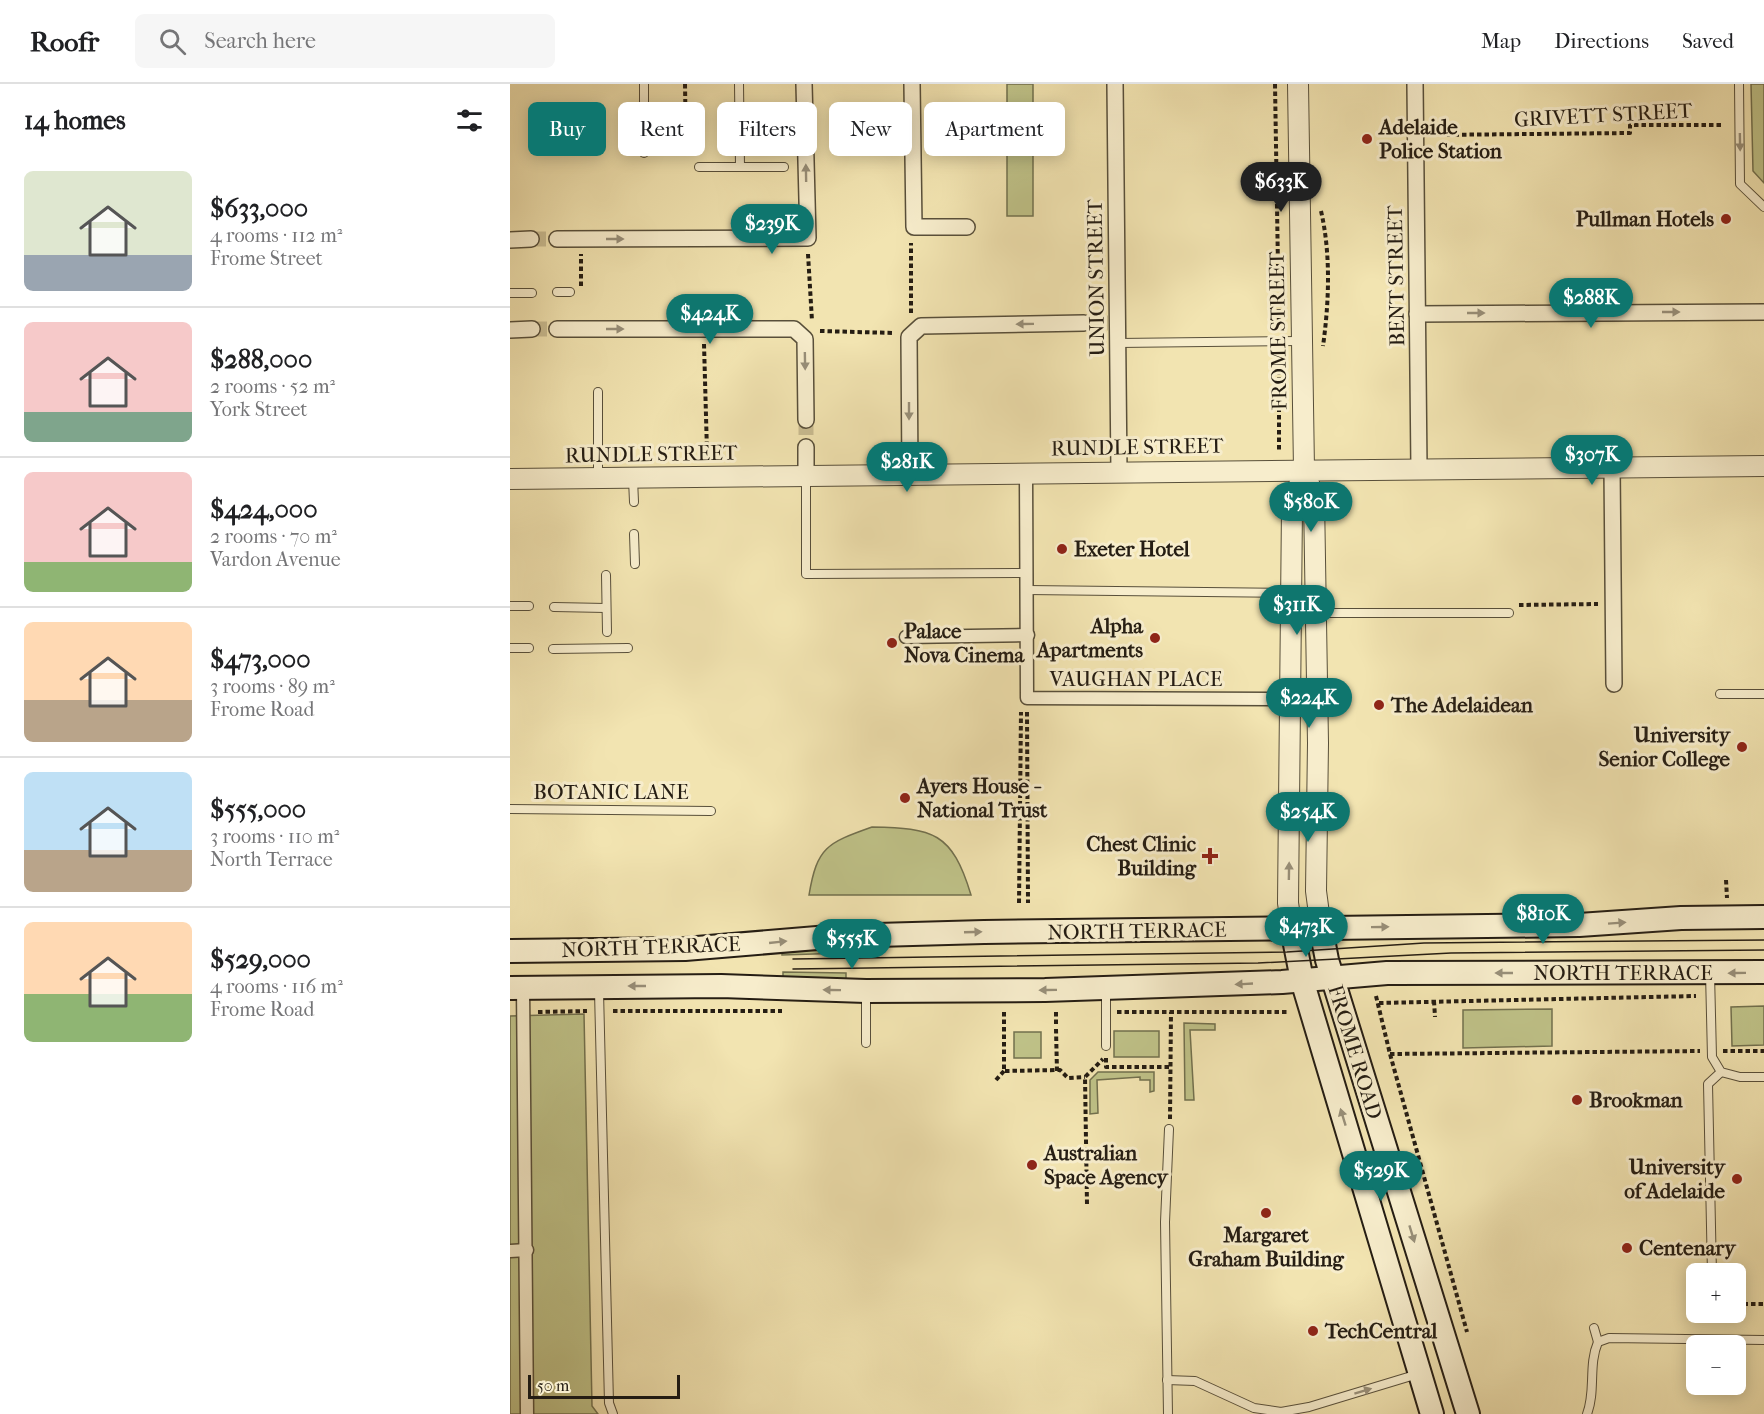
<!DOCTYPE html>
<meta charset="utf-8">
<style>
:root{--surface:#fff;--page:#f6f6f6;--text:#202124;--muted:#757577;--line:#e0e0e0;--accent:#0f766e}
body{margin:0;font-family:"IM FELL French Canon",serif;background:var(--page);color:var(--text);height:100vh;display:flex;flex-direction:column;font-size:22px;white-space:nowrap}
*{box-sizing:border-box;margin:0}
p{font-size:20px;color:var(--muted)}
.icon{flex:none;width:33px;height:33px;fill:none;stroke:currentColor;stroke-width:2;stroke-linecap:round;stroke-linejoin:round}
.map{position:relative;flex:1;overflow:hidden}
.panel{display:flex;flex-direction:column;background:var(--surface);width:510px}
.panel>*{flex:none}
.top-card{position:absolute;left:18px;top:18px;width:570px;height:54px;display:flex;gap:12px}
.buttons{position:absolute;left:1176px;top:1179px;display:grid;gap:12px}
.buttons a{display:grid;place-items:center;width:60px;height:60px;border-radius:9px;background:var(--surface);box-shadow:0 3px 15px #0003;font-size:30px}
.scale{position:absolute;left:18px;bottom:15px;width:152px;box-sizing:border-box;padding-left:6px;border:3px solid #251d13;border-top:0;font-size:16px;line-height:21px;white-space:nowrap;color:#251d13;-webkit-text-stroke:4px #f7edcc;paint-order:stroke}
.price{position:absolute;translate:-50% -51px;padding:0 14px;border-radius:21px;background:var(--accent);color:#fff;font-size:20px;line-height:39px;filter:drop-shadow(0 2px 3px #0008)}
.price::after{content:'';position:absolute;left:50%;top:36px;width:18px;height:14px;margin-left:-9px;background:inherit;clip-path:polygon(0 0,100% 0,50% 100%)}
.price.current{background:#222;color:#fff}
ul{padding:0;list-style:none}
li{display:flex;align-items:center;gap:18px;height:150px;padding:0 24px}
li+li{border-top:2px solid var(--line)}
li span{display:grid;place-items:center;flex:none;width:168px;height:120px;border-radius:9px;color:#555}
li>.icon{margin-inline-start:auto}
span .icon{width:72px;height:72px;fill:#fffc;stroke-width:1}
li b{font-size:26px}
h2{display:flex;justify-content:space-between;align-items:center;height:72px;padding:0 24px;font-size:26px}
.tag{padding:0 21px;border-radius:9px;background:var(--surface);box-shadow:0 3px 15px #0003;font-size:21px;line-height:54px}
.tag.current{background:var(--accent);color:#fff}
header{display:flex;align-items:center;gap:36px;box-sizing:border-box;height:84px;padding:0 30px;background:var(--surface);border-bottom:2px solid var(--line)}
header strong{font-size:28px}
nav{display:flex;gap:33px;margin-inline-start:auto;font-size:21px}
.search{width:420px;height:54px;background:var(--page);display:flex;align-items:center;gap:15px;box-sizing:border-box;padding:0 21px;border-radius:9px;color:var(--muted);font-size:22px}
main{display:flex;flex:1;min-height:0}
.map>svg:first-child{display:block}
.green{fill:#bfc288;stroke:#72704e;stroke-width:1.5}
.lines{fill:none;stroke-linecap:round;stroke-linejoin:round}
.minor-tunnel{stroke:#c9bc91;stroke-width:15;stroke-dasharray:15 8;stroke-linecap:butt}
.service-casing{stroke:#584f3a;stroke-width:10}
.pedestrian-casing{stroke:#584f3a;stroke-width:15}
.minor-casing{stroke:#584f3a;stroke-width:18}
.tertiary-casing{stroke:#584f3a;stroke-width:22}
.secondary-casing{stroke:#251d13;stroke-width:26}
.path{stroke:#251d13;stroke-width:4;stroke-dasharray:4.5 3;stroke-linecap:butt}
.service{stroke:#f7edcc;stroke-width:8}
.pedestrian{stroke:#f7edcc;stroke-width:12}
.minor{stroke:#f7edcc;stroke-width:15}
.tertiary{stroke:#f7edcc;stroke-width:20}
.secondary{stroke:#f7edcc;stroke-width:22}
.tram{stroke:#251d13;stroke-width:1.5}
.oneway{fill:#988f79}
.poi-dot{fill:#8f2418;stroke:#f7edcc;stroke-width:2}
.labels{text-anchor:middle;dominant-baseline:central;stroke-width:6;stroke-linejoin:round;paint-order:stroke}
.street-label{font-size:21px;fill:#251d13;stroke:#f7edcc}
.poi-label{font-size:21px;font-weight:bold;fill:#251d13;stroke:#f7edcc;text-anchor:start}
</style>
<header>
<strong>Roofr</strong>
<div class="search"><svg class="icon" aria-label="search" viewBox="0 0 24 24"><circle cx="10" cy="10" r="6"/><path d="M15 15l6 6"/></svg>Search here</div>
<nav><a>Map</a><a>Directions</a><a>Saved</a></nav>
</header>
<main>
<section class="panel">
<h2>14 homes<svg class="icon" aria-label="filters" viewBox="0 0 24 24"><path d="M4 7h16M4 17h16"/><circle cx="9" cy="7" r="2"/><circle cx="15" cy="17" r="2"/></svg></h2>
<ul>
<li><span style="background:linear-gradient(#dfe7d0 70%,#9aa5b1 0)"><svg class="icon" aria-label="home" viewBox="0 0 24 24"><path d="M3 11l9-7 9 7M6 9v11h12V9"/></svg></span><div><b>$633,000</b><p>4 rooms · 112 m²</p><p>Frome Street</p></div></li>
<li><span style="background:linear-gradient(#f6c9c9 75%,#7fa58c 0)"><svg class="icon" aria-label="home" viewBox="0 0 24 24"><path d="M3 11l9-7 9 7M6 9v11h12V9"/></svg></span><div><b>$288,000</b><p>2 rooms · 52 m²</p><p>York Street</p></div></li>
<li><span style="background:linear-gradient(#f6c9c9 75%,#8fb573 0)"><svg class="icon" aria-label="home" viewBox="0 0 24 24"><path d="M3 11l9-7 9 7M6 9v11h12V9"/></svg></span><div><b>$424,000</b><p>2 rooms · 70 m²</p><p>Vardon Avenue</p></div></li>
<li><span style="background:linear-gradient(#ffd9b3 65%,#b9a48a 0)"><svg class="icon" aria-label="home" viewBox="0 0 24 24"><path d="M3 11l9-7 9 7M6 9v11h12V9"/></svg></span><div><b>$473,000</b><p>3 rooms · 89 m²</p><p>Frome Road</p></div></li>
<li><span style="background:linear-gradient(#bfe0f5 65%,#b9a48a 0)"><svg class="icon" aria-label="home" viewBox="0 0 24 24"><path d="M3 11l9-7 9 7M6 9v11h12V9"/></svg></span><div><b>$555,000</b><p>3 rooms · 110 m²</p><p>North Terrace</p></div></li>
<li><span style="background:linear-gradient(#ffd9b3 60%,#8fb573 0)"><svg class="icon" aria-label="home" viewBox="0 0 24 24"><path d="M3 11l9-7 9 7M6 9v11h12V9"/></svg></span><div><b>$529,000</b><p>4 rooms · 116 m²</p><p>Frome Road</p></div></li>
</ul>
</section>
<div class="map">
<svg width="1254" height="1330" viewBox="0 0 1254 1330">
<rect width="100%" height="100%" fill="#f2e4b1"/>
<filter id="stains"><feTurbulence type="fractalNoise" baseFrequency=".00333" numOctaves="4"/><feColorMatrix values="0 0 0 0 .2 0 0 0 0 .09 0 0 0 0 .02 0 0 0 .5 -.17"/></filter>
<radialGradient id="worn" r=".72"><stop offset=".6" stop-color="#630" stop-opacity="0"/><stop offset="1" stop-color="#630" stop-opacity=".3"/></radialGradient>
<g class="green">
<rect x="497" y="0" width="26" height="132"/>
<path d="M1241,0H1254V99L1243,87Z"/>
<path d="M362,743C423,744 442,748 461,811H299C307,763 317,759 362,743Z"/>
<path d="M335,861V869L272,871V868Z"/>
<path d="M273,888L336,889V896L273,894Z"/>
<path d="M1254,922V961L1222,962L1221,923Z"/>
<path d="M1042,925V962L953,964V926Z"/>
<path d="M74,930L82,1322L88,1330H0V932Z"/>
<path d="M674,939L705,940V946H680L684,1016H675Z"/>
<rect x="604" y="947" width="45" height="26"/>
<rect x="504" y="948" width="27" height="26"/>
<path d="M588,988H644V1007L640,1008V996H630V993L587,996L588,1029L580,1030V996Z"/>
</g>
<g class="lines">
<g class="minor-tunnel">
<path d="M21,155H47"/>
<path d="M574,239H598"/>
<path d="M22,245H47"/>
<path d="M296,336V363"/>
</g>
<g class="service-casing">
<g id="service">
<path d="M134,0V69"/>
<path d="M229,0L230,83"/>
<path d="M1229,0L1230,100L1254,123"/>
<path d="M189,83H274"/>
<path d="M47,208H60"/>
<path d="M0,209H22"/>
<path d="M608,259L790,257"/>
<path d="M88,308V393"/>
<path d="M296,392V490L517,489"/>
<path d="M123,395L124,418"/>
<path d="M124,450L125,480"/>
<path d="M96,491L97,548"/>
<path d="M517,506L780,509"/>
<path d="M0,522H19"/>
<path d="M44,523L96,524"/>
<path d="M806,529H999"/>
<path d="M0,564H19"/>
<path d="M43,565L118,564"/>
<path d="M1210,610H1254"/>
<path d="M0,725L201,727"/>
<path d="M1200,889L1202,973L1211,988L1230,993H1254"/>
<path d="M89,907L99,1319L103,1330"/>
<path d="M356,959V908"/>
<path d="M596,962V906"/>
<path d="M1202,1190L1198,1000L1211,988"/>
<path d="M1203,1228V1232"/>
<path d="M1084,1244L1088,1258"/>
<path d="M657,1296L685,1297L744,1324L771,1328L799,1323L908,1290"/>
<path d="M658,1330L655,1138L659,1045"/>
<path d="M1077,1330C1086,1307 1078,1281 1088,1258L1099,1254L1254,1256"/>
</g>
</g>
<g class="pedestrian-casing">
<g id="pedestrian">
<path d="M516,389L517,614L780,615"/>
<path d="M396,553L518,551"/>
<path d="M13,904L17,1330"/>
<path d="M0,1167L17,1166"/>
</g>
</g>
<g class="minor-casing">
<g id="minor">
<path d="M402,0L404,143H457"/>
<path d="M605,0L609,388"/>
<path d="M905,0L909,384"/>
<path d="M47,155L298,154L294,0"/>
<path d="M0,156L21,155"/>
<path d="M907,230L1254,228"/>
<path d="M47,245H284L295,255L296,336"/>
<path d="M0,246L22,245"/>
<path d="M1102,383L1104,600"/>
<path d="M400,390L399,253L411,242L574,239"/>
<path d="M296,392V363"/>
</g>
</g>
<g class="tertiary-casing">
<g id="tertiary">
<path d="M794,385L804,414L808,659L806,807L811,845"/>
<path d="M0,395L1254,382"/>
<path d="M782,845L778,819L782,424L794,385L788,0"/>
</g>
</g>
<g class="secondary-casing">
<g id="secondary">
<path d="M782,845L792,896L922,1330"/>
<path d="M811,845L817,876L958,1330"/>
<path d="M0,867L175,865L331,852L474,848L1069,841L1171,834L1254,833"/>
<path d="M0,904L211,902L356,907L535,906L772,898L877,889L1254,888"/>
</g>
</g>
<g class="path">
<path d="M175,0L176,65"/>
<path d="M765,0L769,245"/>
<path d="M922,51L1120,49V41H1211"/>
<path d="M811,127C821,170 819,219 813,262"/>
<path d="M298,170L302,237"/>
<path d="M71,202V170"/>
<path d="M401,229V159"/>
<path d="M310,247L384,249"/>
<path d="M194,260L197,368"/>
<path d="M769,271V368"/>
<path d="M1009,521L1088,520"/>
<path d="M517,628L518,819"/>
<path d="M1216,796L1217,814"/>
<path d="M509,819L511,628"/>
<path d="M866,912L880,970L957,1248"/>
<path d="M924,917L925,933"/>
<path d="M869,919L1186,912"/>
<path d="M103,927H272"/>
<path d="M28,928L77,927"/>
<path d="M494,928V987L550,986L558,994L575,993"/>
<path d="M546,928V940"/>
<path d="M607,928H777"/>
<path d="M546,945L547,987"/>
<path d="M1213,967H1254"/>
<path d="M880,970L1190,967"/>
<path d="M596,974V983H662"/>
<path d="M486,996L494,987"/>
<path d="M660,1035L661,928"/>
<path d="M577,1120L575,993L593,975"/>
<path d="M1226,1220H1254"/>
</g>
<use href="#service" class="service"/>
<use href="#pedestrian" class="pedestrian"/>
<use href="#minor" class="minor"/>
<use href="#tertiary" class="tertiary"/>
<use href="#secondary" class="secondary"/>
<g class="tram">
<path d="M283,875L777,868L914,859L1254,856"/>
<path d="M283,885L748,879L941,869L1254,866"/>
</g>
</g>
<defs><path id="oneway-solid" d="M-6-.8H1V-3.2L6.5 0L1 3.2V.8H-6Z" transform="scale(1.5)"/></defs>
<g class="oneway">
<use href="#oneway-solid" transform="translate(1230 58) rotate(89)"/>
<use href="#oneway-solid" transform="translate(296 89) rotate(-91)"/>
<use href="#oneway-solid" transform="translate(105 155)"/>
<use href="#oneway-solid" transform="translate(1161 228)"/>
<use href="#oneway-solid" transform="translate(966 229)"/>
<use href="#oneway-solid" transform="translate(515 240) rotate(179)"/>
<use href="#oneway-solid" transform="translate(105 245)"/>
<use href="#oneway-solid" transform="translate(295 277) rotate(89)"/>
<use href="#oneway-solid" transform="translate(399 327) rotate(90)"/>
<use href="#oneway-solid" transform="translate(779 787) rotate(-89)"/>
<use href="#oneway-solid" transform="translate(1107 839) rotate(-4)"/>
<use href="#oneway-solid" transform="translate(870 843) rotate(-1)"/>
<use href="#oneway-solid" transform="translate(463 848) rotate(-2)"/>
<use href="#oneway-solid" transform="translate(268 858) rotate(-6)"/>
<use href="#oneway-solid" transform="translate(994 889) rotate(-180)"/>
<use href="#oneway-solid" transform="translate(1227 889) rotate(179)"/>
<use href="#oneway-solid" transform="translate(734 900) rotate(177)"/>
<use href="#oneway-solid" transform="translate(127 902) rotate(180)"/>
<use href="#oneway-solid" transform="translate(322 906) rotate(-179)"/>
<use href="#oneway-solid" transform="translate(538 906) rotate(179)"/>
<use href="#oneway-solid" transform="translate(833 1033) rotate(-107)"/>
<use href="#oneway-solid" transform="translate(902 1150) rotate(73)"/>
<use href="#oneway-solid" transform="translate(853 1307) rotate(-17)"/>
</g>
<g class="poi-dot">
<circle cx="857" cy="55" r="6"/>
<circle cx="1216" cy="135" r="6"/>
<circle cx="552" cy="465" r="6"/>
<circle cx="645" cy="554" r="6"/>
<circle cx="382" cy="559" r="6"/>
<circle cx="869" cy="621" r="6"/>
<circle cx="1232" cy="663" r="6"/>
<circle cx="395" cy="714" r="6"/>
<path d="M697 763h6v6h6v6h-6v6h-6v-6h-6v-6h6z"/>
<circle cx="1067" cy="1016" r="6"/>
<circle cx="522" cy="1081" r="6"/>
<circle cx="1227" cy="1095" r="6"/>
<circle cx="756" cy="1129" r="6"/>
<circle cx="1117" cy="1164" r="6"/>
<circle cx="803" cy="1247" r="6"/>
</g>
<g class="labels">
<g class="street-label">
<text transform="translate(1093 31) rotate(-3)">GRIVETT STREET</text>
<text transform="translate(886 192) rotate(-91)">BENT STREET</text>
<text transform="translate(586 194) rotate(-91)">UNION STREET</text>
<text transform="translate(768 247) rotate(-91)">FROME STREET</text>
<text transform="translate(627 363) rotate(-1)">RUNDLE STREET</text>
<text transform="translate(141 370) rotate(-1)">RUNDLE STREET</text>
<text x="626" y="595">VAUGHAN PLACE</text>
<text x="101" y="708">BOTANIC LANE</text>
<text transform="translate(627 847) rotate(-1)">NORTH TERRACE</text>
<text transform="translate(141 863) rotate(-2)">NORTH TERRACE</text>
<text x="1113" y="889">NORTH TERRACE</text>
<text transform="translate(845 968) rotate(73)">FROME ROAD</text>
</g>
<g class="poi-label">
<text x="869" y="43">Adelaide<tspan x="869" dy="24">Police Station</tspan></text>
<text x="1204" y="135" text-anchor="end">Pullman Hotels</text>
<text x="564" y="465">Exeter Hotel</text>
<text x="633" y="542" text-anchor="end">Alpha<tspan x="633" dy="24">Apartments</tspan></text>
<text x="394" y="547">Palace<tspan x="394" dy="24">Nova Cinema</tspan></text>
<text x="881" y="621">The Adelaidean</text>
<text x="1220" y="651" text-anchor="end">University<tspan x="1220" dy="24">Senior College</tspan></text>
<text x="407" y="702">Ayers House -<tspan x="407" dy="24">National Trust</tspan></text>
<text x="686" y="760" text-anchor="end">Chest Clinic<tspan x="686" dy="24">Building</tspan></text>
<text x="1079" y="1016">Brookman</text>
<text x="534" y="1069">Australian<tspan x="534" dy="24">Space Agency</tspan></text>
<text x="1215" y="1083" text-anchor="end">University<tspan x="1215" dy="24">of Adelaide</tspan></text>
<text x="756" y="1151" text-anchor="middle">Margaret<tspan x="756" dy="24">Graham Building</tspan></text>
<text x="1129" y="1164">Centenary</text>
<text x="815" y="1247">TechCentral</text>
</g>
</g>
<rect width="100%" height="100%" filter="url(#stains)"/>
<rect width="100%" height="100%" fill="url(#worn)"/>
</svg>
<div class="buttons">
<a>+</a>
<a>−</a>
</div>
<div class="scale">50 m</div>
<b class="price current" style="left:771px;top:129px">$633K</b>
<b class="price" style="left:262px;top:171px">$239K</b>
<b class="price" style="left:1081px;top:245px">$288K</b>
<b class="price" style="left:200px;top:261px">$424K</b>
<b class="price" style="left:1082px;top:402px">$307K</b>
<b class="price" style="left:397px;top:409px">$281K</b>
<b class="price" style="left:801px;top:449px">$580K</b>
<b class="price" style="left:787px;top:552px">$311K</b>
<b class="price" style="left:799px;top:645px">$224K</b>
<b class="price" style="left:798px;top:759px">$254K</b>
<b class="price" style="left:1033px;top:861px">$810K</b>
<b class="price" style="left:796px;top:874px">$473K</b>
<b class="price" style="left:342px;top:886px">$555K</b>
<b class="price" style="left:871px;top:1118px">$529K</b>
<div class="top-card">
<a class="tag current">Buy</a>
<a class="tag">Rent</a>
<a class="tag">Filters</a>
<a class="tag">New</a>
<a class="tag">Apartment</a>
</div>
</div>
</main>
